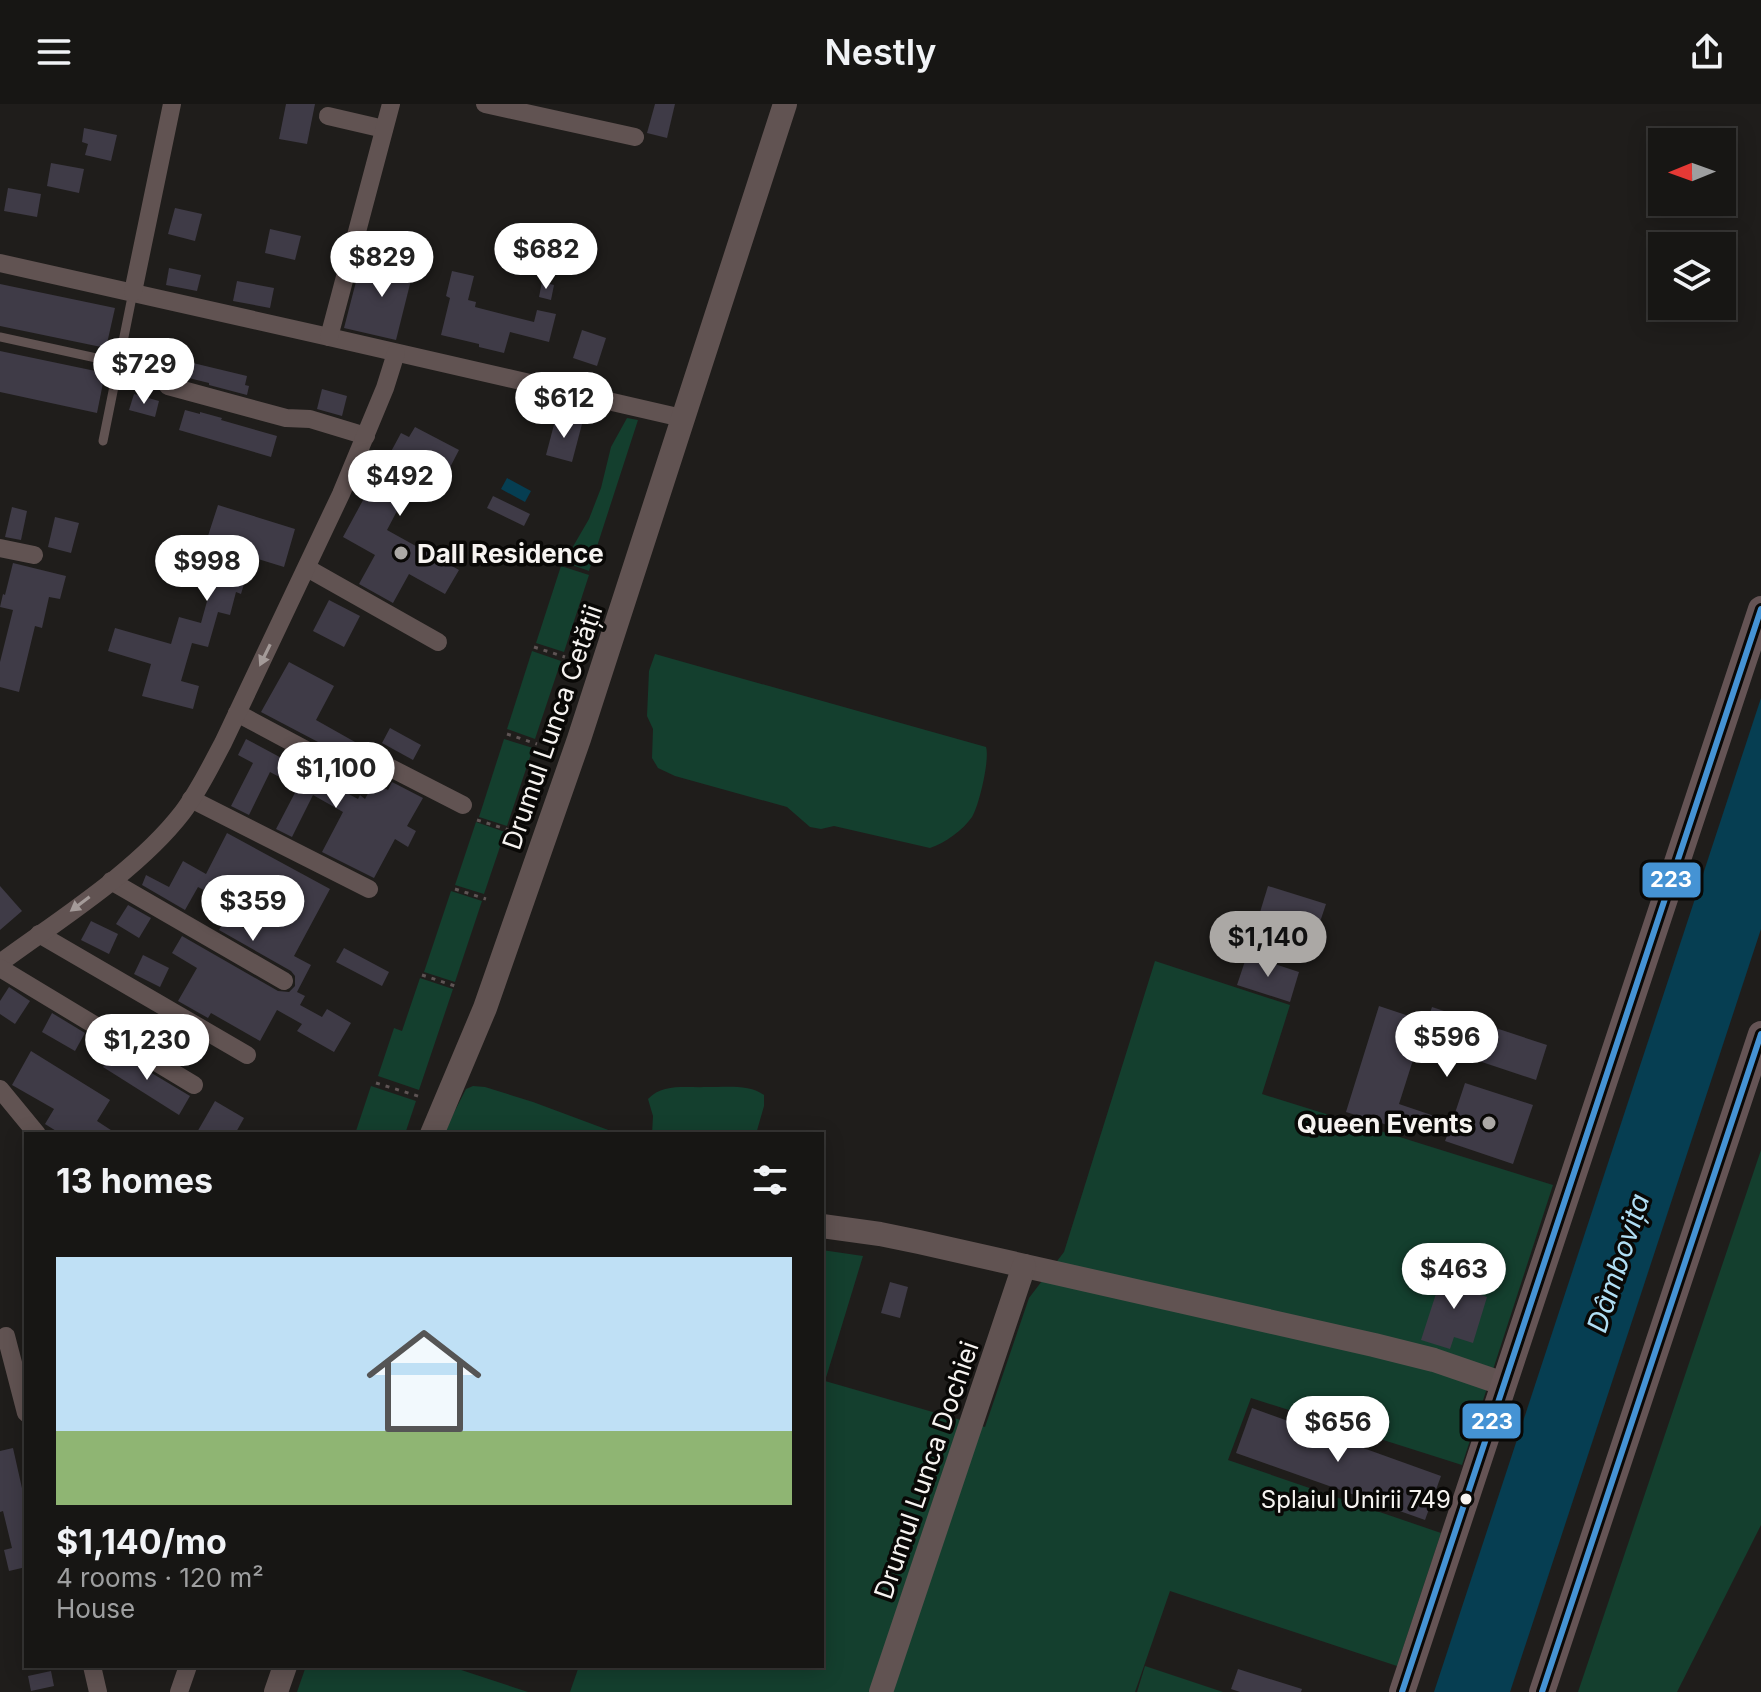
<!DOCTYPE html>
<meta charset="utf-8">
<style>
:root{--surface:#171614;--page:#201f1d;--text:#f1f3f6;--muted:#9e9fa0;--line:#363534;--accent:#aba8a5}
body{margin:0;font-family:Inter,sans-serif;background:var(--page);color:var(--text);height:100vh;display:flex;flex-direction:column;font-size:30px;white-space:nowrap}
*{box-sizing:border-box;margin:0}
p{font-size:26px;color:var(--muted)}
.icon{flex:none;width:44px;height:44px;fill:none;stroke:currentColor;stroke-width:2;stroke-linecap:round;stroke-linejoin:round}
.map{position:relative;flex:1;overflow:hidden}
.drawer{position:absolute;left:24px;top:1028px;width:800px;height:536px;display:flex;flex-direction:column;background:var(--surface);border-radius:0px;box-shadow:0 4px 20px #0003,0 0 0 2px var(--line)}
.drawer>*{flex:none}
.needle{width:52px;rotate:269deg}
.controls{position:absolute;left:1648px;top:24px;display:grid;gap:16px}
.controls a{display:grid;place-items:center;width:88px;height:88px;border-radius:0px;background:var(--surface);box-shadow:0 4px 20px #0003,0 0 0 2px var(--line);font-size:40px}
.price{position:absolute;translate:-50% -68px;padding:0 18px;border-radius:28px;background:#fff;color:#222;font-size:26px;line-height:52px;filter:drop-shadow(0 2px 4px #0008)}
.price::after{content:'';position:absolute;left:50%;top:48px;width:24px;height:18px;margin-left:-12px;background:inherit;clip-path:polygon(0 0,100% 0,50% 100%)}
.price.active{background:var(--accent);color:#111}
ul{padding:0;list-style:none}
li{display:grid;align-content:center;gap:16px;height:424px;padding:0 32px}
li+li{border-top:2px solid var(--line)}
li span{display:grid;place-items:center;height:248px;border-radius:0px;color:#555}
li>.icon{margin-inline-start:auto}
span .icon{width:144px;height:144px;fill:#fffc;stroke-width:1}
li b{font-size:34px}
h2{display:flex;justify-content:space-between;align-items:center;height:96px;padding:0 32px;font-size:34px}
header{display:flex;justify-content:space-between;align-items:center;height:104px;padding:0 32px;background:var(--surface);font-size:36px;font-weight:600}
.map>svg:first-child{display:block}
.green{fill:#143f2e}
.water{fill:#063e52}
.building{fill:#3f3b47}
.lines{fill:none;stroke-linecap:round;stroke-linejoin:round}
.path{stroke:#5e5454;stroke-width:3;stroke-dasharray:4 6;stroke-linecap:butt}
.service{stroke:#615352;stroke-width:9}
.minor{stroke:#615352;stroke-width:18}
.tertiary{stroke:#615352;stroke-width:24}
.secondary{stroke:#655455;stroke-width:26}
.bus-1-casing{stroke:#090806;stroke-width:12}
.bus-1{stroke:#4593d4;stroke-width:6}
.oneway{fill:#a49b99}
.poi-dot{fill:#aba8a5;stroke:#090806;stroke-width:3}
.bus-dot{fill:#f6f3f0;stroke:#090806;stroke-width:3}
.labels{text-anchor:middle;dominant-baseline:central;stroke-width:7;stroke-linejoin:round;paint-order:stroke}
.bus-label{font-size:24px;fill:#f6f3f0;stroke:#090806;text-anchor:end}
.poi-label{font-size:26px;font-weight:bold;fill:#f6f3f0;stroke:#090806;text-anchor:start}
.street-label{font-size:26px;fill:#f6f3f0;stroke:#090806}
.water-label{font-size:28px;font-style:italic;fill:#b0def4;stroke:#090806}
.line-badge{stroke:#090806;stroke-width:3}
.badge-label{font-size:22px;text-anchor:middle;font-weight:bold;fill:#fff}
</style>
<header><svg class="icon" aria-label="menu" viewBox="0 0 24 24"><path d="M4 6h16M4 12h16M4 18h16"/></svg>Nestly<svg class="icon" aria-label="share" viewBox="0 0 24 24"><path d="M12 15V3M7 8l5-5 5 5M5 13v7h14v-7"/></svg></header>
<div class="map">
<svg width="1761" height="1588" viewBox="0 0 1761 1588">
<rect width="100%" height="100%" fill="#1f1d1b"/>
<g class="green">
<path d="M627,314L638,316L589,467L561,457L571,446L589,415L601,384L611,343Z"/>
<path d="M561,462L589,471L564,548L536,539Z"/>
<path d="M532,547L561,557L535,635L507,625Z"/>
<path d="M655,550L986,643C990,655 979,702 972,713C963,726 945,739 930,744L834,722L821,725L810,723L787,703L675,672L658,664L652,654L653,625L647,612L649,567Z"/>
<path d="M504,635L533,644L507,722L479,713Z"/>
<path d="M476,718L505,728L484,790L455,781Z"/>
<path d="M451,787L482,797L455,878L424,868Z"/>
<path d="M1155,857L1290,901L1262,990L1553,1081L1462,1361L1251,1294L1228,1356L1441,1429L1397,1562L1170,1487L1135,1588H570L579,1562H822V1146L863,1152L825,1277L985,1323L1029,1194L1064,1148Z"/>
<path d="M420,874L453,885L419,986L378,972L394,924L402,927Z"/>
<path d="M371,982L416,997L405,1030H355Z"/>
<path d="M473,982L485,983L533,998L619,1030H443L466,985Z"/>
<path d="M707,983C725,983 750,980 764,991V1002L756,1030H652L653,1012L648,995C663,979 686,984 707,983Z"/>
<path d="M1761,1046V1421L1677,1588H1578Z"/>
<path d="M306,1562H449L528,1588H297Z"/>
<path d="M1145,1562L1223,1588H1137Z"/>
</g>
<g class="water">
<path d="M507,374L531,387L525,398L501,385Z"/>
<path d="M1761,594V825L1510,1588H1434Z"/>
</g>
<g class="building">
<path d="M286,0H315L307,40L279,35Z"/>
<path d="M655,0H675L667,34L647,29Z"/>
<path d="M84,24L117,31L111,57L85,51L88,40L82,38Z"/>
<path d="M51,59L84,65L79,89L47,82Z"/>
<path d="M8,84L41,90L37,113L4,107Z"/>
<path d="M175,104L202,110L195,137L168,130Z"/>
<path d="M270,125L301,132L295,156L265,149Z"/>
<path d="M402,144L418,148L396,236L344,224L359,166L382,172L385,161L397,164Z"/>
<path d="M169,164L201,171L197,187L166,181Z"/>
<path d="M452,167L474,172L468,196L476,198L475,203L534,218L537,206L556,210L549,238L510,228L504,249L479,243V240L441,231L450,194L446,192Z"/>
<path d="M237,177L274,184L270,204L233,197Z"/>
<path d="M542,178L554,181L551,196L539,193Z"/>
<path d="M0,180L115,204L106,244L0,222Z"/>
<path d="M582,226L606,234L597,262L573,254Z"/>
<path d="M141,240L194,253L193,259L247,272L245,281L249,282L247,291L209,281V279L136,261Z"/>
<path d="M0,247L105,269L97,309L0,288Z"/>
<path d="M322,285L347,292L342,312L317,305Z"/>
<path d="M134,290L159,297L155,313L129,306Z"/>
<path d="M185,306L200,310V308L222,314L221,316L277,332L271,353L179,326Z"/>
<path d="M556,313L582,320L572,358L546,351Z"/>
<path d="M415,323L459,346L442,379L418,367L387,426L459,466L445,490L409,470L393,499L359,480L375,451L343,433L368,387L366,386L375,368L379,370L401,329L409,333Z"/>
<path d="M493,392L530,410L524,422L487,404Z"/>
<path d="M218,401L295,425L284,463L252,453L241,490L236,488L230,511L218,508L208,543L192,539L181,577L199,582L193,605L142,592L151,560L108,547L115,524L171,540L179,513L201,519L222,443L206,438Z"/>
<path d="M12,403L27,407L21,436L5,433Z"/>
<path d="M55,413L79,419L71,449L48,443Z"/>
<path d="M13,459L66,472L60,495L49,493L42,524L35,522L19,588L0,583V558L13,506L0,503L3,490L5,491Z"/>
<path d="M329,496L360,512L344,543L313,527Z"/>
<path d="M289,558L334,582L316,616L371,647L358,659L261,608Z"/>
<path d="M390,624L421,641L413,656L382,639Z"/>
<path d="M246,635L358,695L360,691L365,695L374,678L388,686L392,678L423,694L407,722L416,727L408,743L395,735L374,774L322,748L343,708L313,691L292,733L276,725L298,683L270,668L249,711L231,702L253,659L238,651Z"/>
<path d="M227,729L330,785L294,852L311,861L297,888L305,892L300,901L322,913L327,905L351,919L334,948L297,927L302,920L277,906L260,937L211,909L208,914L178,897L197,864L172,849L182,832L278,887L289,888L295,882V872L291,867L219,826L225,814L249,827L268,791L236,774L224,797L198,783L185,806L142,781L146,771L169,783L183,757L206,770Z"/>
<path d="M0,782L22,807L0,826Z"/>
<path d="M1268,782L1326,800L1314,836L1257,818Z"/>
<path d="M128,801L151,814L139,834L116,820Z"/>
<path d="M91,817L118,830L109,850L81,836Z"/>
<path d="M344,844L389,868L382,882L336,858Z"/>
<path d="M143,851L169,864L160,883L134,870Z"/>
<path d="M1247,851L1299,868L1290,898L1237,881Z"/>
<path d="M9,883L30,897L15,920L0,910V897Z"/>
<path d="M1379,902L1427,918L1432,903L1547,941L1536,976L1419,937L1399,1000L1452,1018L1465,979L1533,1001L1513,1060L1445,1037L1447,1032L1402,1017L1400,1025L1346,1008Z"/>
<path d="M52,909L85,929L75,947L42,928Z"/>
<path d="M113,946L190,992L179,1011L103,963Z"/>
<path d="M31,947L110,996L97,1017L117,1030H61L45,1020L54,1005L12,981Z"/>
<path d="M215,997L244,1014L235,1030H196Z"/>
<path d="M1444,1165L1474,1175L1470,1187L1487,1193L1473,1239L1454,1233L1450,1245L1421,1236Z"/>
<path d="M890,1178L908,1183L900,1214L881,1209Z"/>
<path d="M1252,1304L1441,1372L1425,1416L1236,1349Z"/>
<path d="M13,1344L26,1402V1463L9,1467L4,1446L12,1444L3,1407L0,1408V1347Z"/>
<path d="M1238,1565L1302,1585L1301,1588H1240L1231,1585Z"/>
<path d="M51,1567L54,1582L31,1587L28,1572Z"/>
</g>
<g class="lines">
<g class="path">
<path d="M534,543L565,553"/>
<path d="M507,630L537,640"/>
<path d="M477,716L509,726"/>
<path d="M455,785L486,795"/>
<path d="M422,871L458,883"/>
<path d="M376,979L421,993"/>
</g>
<g class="service">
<path d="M0,233L119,259"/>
<path d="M103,337L133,188"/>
</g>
<g class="minor">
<path d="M485,0L635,33"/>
<path d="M328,12L384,25"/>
<path d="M0,159L329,233L682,314"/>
<path d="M133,188L172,0"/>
<path d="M329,233L391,0"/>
<path d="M168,282L286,314L310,315L366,332"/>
<path d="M0,444L34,451"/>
<path d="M307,464L438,538"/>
<path d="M237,609L351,670L362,672L373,660L381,659L463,701"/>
<path d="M191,695L369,785"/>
<path d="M111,777L284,877"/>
<path d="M39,830L247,951"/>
<path d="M0,859C60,815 137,767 182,709C199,687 210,663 223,639L341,390L385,284L396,249"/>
<path d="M0,864L194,981"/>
<path d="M0,985L37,1030"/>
<path d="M6,1232L26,1309"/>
<path d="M92,1562L98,1588"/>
<path d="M179,1588L188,1562"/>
</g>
<g class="tertiary">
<path d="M432,1030L485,904L579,635L785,0"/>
<path d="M822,1122L880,1130L919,1138L1374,1241L1434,1256L1504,1280"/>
<path d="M276,1588L285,1562"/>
<path d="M881,1588L1024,1162"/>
</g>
<g class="secondary">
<path d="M1402,1588L1761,505"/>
<path d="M1542,1588L1761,930"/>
</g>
<g class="bus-1-casing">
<g id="bus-1">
<path d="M1402,1588L1761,505"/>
<path d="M1542,1588L1761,930"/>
</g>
</g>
<use href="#bus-1" class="bus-1"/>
</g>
<defs><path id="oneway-solid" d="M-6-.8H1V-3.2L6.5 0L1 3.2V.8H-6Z" transform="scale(2)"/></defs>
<g class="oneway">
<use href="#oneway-solid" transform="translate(265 551) rotate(116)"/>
<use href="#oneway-solid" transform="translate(80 800) rotate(143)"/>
</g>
<g class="poi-dot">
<circle cx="401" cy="449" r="8"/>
<circle cx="1489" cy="1019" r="8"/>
</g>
<circle class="bus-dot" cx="1466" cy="1395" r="7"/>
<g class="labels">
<g class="bus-label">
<text x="1451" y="1395">Splaiul Unirii 749</text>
</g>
<g class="poi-label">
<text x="417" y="449">Dall Residence</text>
<text x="1473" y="1019" text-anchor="end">Queen Events</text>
</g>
<g class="street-label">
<text transform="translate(552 623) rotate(-71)">Drumul Lunca Cetății</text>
<text transform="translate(926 1366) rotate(-71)">Drumul Lunca Dochiei</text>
</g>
<g class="water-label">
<text transform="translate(1618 1159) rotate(-72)">Dâmbovița</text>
</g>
</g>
<g class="line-badge">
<rect x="1641" y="757" width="61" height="38" rx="8" fill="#4593d4"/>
<rect x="1461" y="1298" width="61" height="38" rx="8" fill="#4593d4"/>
</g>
<g class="badge-label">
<text x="1671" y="783">223</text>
<text x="1492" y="1325">223</text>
</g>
</svg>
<div class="controls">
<a><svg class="needle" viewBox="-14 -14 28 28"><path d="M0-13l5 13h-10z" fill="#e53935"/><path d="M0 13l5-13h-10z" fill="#9e9fa0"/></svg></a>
<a><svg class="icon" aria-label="layers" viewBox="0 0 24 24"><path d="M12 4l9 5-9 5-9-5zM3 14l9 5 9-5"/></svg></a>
</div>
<b class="price" style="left:546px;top:187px">$682</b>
<b class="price" style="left:382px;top:195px">$829</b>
<b class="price" style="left:144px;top:302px">$729</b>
<b class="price" style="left:564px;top:336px">$612</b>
<b class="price" style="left:400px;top:414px">$492</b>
<b class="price" style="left:207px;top:499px">$998</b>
<b class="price" style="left:336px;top:706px">$1,100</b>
<b class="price" style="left:253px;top:839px">$359</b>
<b class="price active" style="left:1268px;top:875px">$1,140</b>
<b class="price" style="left:1447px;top:975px">$596</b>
<b class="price" style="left:147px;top:978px">$1,230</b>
<b class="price" style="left:1454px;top:1207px">$463</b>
<b class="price" style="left:1338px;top:1360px">$656</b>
<section class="drawer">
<h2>13 homes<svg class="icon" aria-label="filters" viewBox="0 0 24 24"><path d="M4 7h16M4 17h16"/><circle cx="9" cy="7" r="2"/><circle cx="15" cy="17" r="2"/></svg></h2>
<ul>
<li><span style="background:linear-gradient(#bfe0f5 70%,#8fb573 0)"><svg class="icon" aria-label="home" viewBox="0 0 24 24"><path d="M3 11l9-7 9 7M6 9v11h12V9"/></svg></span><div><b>$1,140/mo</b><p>4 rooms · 120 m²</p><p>House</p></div></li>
</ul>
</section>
</div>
